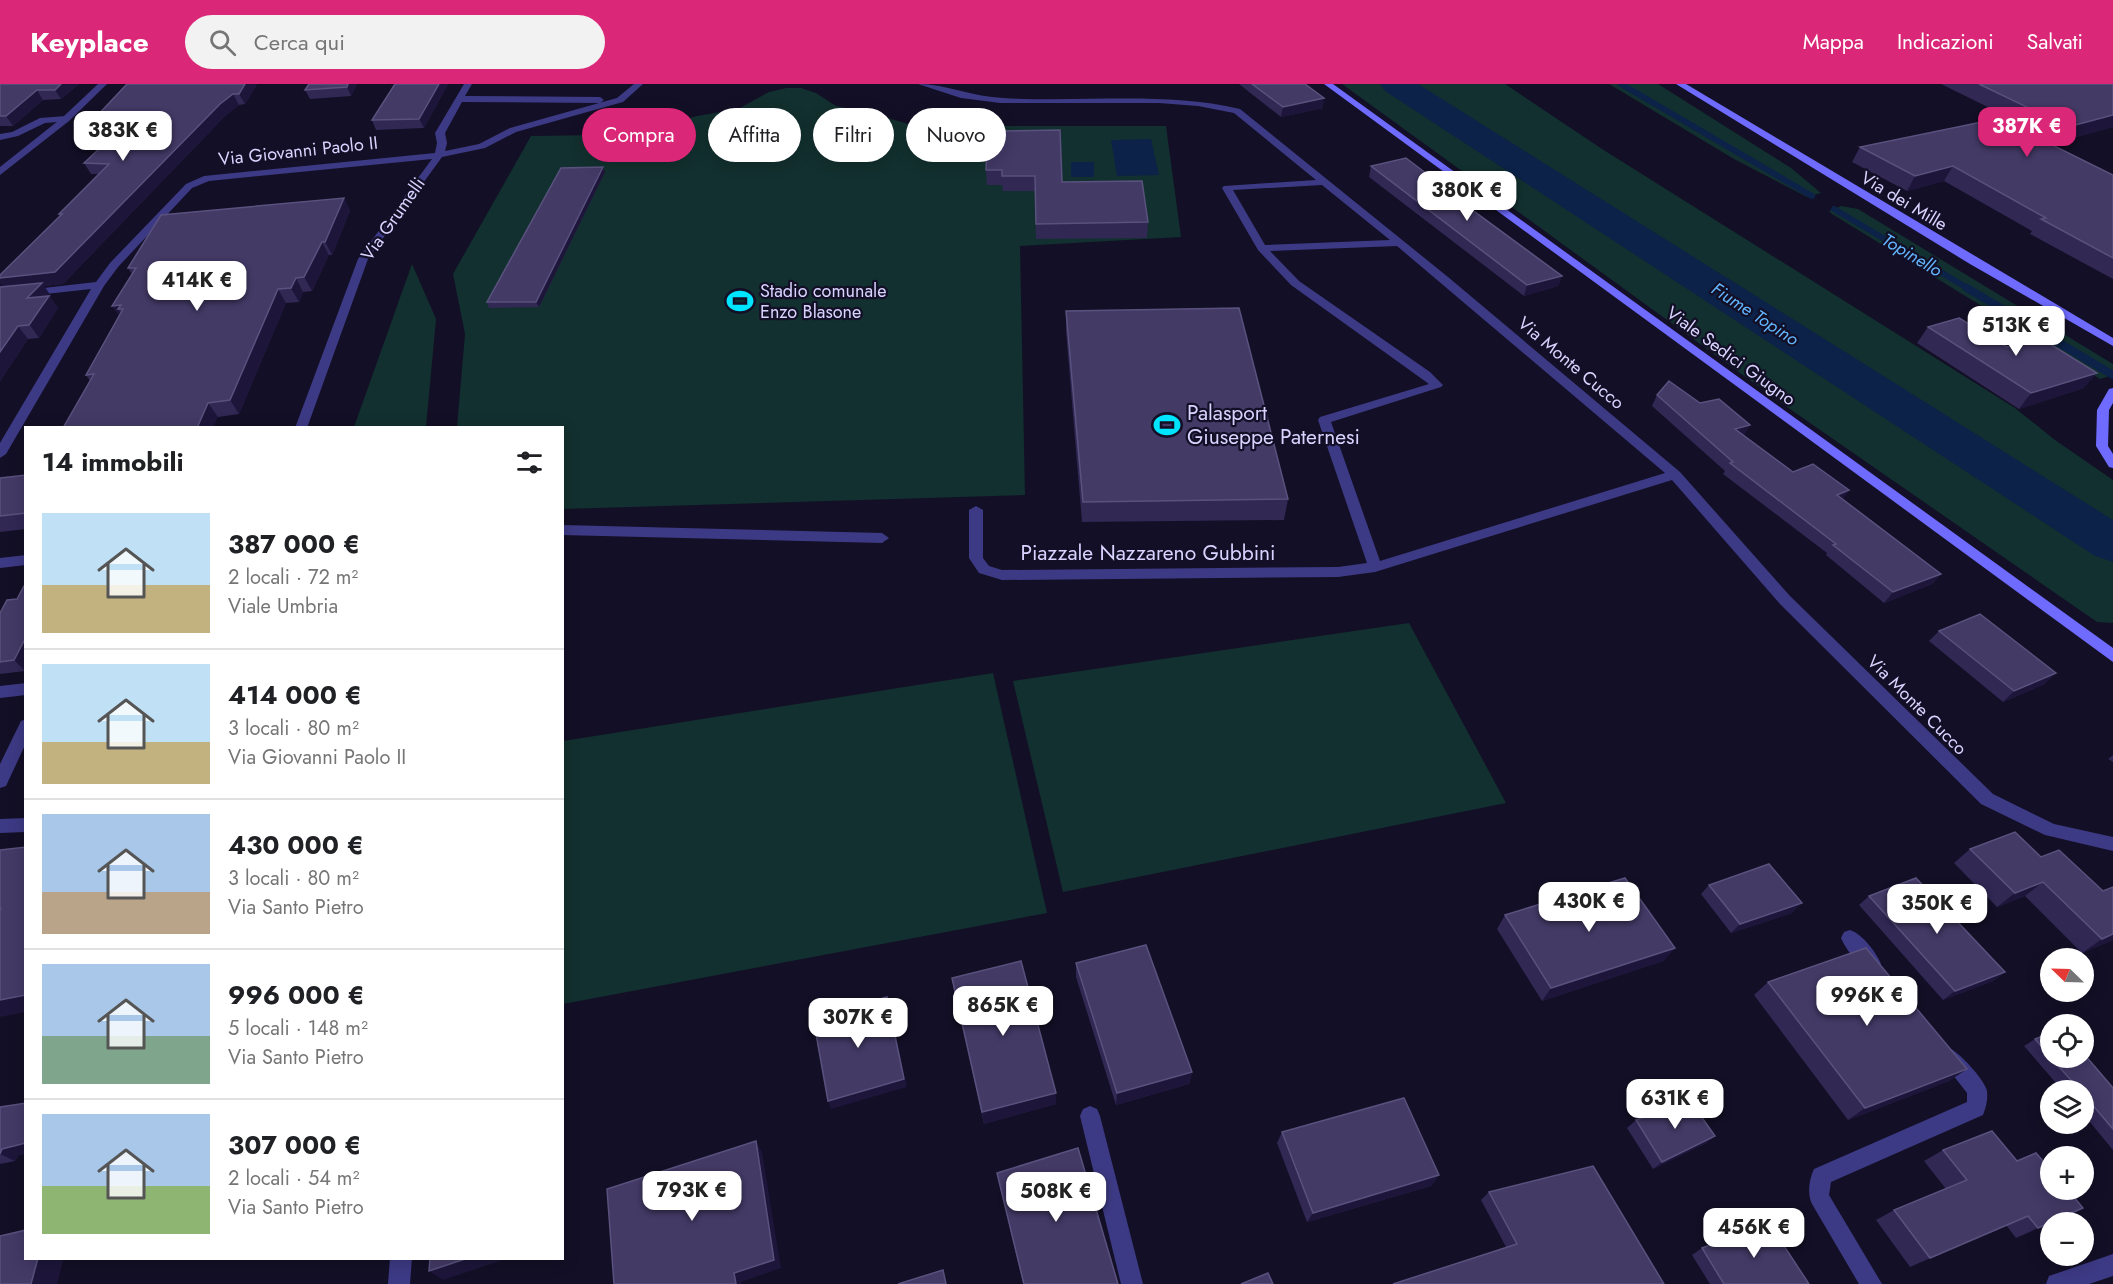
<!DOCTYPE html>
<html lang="it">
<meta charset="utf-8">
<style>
:root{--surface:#fff;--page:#f2f2f2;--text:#202124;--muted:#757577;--line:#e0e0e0;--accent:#db2777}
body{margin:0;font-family:Jost,sans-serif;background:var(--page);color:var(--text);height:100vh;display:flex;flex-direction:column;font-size:22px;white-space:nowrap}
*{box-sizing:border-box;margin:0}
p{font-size:20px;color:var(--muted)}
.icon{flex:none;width:33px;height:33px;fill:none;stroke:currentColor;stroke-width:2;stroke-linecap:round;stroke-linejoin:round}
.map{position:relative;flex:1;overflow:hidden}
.drawer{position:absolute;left:24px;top:342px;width:540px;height:834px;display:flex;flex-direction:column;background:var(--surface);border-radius:0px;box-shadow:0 3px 15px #0003}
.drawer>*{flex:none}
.hud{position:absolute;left:582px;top:24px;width:570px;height:54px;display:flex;gap:12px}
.needle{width:39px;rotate:293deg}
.tools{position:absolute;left:2040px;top:864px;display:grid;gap:12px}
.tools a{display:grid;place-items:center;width:54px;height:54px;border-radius:50%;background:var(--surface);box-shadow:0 3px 15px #0003;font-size:30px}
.price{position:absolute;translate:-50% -51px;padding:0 14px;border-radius:12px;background:#fff;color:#222;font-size:20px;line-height:39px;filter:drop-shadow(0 2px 3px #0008)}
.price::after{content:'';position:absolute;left:50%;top:36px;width:18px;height:14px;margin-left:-9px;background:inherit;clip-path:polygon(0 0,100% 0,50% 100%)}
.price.active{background:var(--accent);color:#fff}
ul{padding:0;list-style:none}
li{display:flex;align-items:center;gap:18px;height:150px;padding:0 18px}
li+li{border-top:2px solid var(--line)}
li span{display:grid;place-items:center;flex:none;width:168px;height:120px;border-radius:0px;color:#555}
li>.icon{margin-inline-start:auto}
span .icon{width:72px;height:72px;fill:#fffc;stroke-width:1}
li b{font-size:26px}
h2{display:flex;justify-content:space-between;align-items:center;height:72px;padding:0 18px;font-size:26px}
.chip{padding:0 21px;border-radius:27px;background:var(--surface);box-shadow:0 3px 15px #0003;font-size:21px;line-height:54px}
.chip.active{background:var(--accent);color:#fff}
header{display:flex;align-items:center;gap:36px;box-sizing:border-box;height:84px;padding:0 30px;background:var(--accent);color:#fff}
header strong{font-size:28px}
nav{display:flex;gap:33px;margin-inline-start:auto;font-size:21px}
.search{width:420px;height:54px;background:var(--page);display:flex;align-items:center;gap:15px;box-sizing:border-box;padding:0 21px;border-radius:33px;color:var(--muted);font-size:22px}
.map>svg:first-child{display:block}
.green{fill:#12302f}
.water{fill:#0c2248}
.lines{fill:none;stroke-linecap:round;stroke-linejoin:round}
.stream-far1{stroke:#0c2248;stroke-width:6}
.stream{stroke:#0c2248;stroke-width:8}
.river{fill:#0c2248;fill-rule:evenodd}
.lane{fill:#3d3a85;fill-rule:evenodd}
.street{fill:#3d3a85;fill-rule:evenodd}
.secondary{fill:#6f6bff;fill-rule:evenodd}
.wall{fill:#312854}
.shaded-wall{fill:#1d163a}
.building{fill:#433a66;stroke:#5a527e;stroke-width:1.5}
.labels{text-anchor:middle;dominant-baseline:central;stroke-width:4.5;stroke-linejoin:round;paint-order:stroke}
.far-street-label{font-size:18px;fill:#d9d4ff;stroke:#130f26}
.far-water-label{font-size:18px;font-style:italic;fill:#62b6ff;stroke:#130f26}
.far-poi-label{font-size:18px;fill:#d9d4ff;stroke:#130f26;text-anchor:start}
.poi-label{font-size:21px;fill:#d9d4ff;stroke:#130f26;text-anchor:start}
.street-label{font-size:21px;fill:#d9d4ff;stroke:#130f26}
</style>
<header>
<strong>Keyplace</strong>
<div class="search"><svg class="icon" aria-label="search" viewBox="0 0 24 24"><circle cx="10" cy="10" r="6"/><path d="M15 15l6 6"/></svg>Cerca qui</div>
<nav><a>Mappa</a><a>Indicazioni</a><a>Salvati</a></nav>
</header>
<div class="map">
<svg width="2113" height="1200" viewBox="0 0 2113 1200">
<rect width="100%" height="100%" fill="#130f26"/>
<g class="green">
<path d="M1342,0H1505L1602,65L2015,324L2055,356L2113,396V539L2097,538L1787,323Z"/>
<path d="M1609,0H1658L1791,84L1821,109L1807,113L1734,75Z"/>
<path d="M786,4H801L816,9L836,22L871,29L905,39L935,54L958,74L973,73V42H1166L1181,153L1020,162L1025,411L563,425L562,344L457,343L465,250L453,190L531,52L601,51L605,44L611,42L664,41L697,32L738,25L769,8Z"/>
<path d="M1841,122L1858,125L2113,280V291L2100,295L1832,130L1829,127Z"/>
<path d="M412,180L436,235L426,343H354Z"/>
<path d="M1409,539L1506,719L1063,808L1013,597Z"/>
<path d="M993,589L1047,829L563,920V657Z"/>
</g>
<g class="water">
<path d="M1151,55L1159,91L1117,92L1111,56Z"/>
<rect x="1071" y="78" width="23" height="15"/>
</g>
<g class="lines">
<g class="stream-far1">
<path d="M1621,0L1812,112"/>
<path d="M1834,125L1969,205"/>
</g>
<path class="stream" d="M1967,204L2113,291"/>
<path class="river" d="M1380,0H1418L2113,436V478L2095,472L1385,7Z"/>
<g class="lane">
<path d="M66,32L69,33V37L45,39L18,52L0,56V50L12,48L40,34Z"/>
<path d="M562,441L882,449L889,454L882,459L562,451Z"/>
</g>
<g class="street">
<path d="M98,0H107L69,37L0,91V83L63,33Z"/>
<path d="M464,0H472L465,12L600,13L604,16L600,19L462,18L445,49L447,59L445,67L479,60L510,44L617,14L634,0H643L623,18L516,48L485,64L442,73L368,175L307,344H295L358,175L432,75L209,97L192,104L118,183L104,202L6,370L0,374V359L91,205L0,215V209L96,198L110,179L186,100L204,92L435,69L437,59L435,49Z"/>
<path d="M918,0C946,0 974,13 1003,14C1082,19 1162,7 1240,25L1448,193L1680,388L1790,512L1993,710L2054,740L2113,753V767L2045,751L1981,720L1780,520L1672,396L1375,488L1338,493L1002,496L979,489L969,474V426L976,422L983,426V474L989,482L1002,486L1338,483L1367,479L1318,336L1320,333L1429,300L1291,201L1258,166L1222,104L1224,102L1316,96L1234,29L1198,22L1159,19H1000L961,14ZM1322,101L1390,156L1265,161L1233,106ZM1397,162L1665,389L1380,477L1331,338L1441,303L1443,301L1430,288L1299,197L1270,167Z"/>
<path d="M26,471V481L0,484V474Z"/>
<path d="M26,599V611L0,614V602Z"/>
<path d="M26,635V659L6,702L0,704V680L21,637Z"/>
<path d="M26,734V748L0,749V735Z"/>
<path d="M1850,846C1862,850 1876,868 1881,880L1878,886L1872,888C1860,884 1846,866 1841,854L1844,848Z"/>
<path d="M1949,964C1959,968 1985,996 1987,1007C1988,1015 1986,1024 1983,1031L1831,1098L1829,1111L1882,1200H1859L1812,1120C1807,1109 1809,1096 1814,1085L1967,1018V1009L1939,973L1942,966Z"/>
<path d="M1090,1022L1097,1025L1100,1032L1143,1200H1121L1080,1032L1083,1025Z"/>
<path d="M2113,1170V1192L2089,1200H2046L2049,1192Z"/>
<path d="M390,1174H412L410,1200H388Z"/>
</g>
<g class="secondary">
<path d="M1324,0H1333L2113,564V578Z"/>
<path d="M1676,0H1686L2113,254V262L1970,180Z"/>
<path d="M2113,304V319L2109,326L2108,362L2113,370V384L2109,383L2096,362L2097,326L2109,305Z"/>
</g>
</g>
<g class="wall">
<path d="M0,0H79L61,15L43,16L13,42H0Z"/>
<path d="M127,0H257L245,20L239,21L226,31L63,200L44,202L51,212L50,213L58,224L39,254L28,255L0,297L3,203L0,199V191L60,132L59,130L99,90H91L84,79L103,60L87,61L80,50Z"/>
<path d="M357,0L351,12L310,15L305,6Z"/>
<path d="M395,0H448L424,44L376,46L372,36Z"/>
<path d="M1239,0H1305L1323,24L1281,33Z"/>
<path d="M1941,0H2113V43L2050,60L2113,91V195L2030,150L2032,147L1944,97L1907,107L1852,78L1860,63L2008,33Z"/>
<path d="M987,60L1062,98L1148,138L1147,154L1036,155L1035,107H1003L1002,101H987L986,86Z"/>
<path d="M1371,82L1431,95L1562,192L1558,202L1524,212L1369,93Z"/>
<path d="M603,83L605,88L539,223L489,224L487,218Z"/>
<path d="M344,114L350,127L332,171H329L312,207L303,208L299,218L286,219L239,330L218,333L90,297L86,291L119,231L112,222L132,190L128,184Z"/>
<path d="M1066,227L1288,415L1284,436L1082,438L1066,247Z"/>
<path d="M1928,243L2007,263L2084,304L2019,325L1917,259Z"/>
<path d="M1657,311L1744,352L1793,388L1843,415L1941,490L1932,500L1884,519L1826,471L1827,469L1723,390L1725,387L1652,322Z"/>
<path d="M26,391V445L0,448V394Z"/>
<path d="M26,502V586L25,587L0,590V529L17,515Z"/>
<path d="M1939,547L2045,600L2003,618L1929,557Z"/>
<path d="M2113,671V678L2108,675Z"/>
<path d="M1970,765L2041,773L2103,807L2113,803V856L2082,869L2025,812L1997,823L1954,779Z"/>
<path d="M1709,801L1792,829L1731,849L1701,810Z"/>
<path d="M1869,812L2005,888L1993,897L1943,916L1859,821Z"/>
<path d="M1505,831L1675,864L1663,877L1542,917L1497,845Z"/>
<path d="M1076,879L1192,988L1189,1000L1116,1021L1076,893Z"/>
<path d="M952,894L1056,1020L984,1040L954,907Z"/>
<path d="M1768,898L1967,985L1949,997L1848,1036L1754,911Z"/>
<path d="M2050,949V974H2084L2113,1004V1066L2084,1031V1006H2062L2024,962L2035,955Z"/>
<path d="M0,1023L18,1072L15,1077L0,1080Z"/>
<path d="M1636,1036L1715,1052L1706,1059L1653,1085L1627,1044Z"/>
<path d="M1282,1048L1439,1091L1431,1102L1307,1138L1277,1059Z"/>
<path d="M1943,1066L2017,1077L2083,1124L2016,1154L2006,1141L1910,1183L1876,1136L1894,1126L1946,1105L1924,1077Z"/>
<path d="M997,1089L1118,1200H1023L999,1099Z"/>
<path d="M1489,1108L1664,1200L1506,1163L1481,1116Z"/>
<path d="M1702,1164L1809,1200H1710L1692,1171Z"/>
</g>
<g class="shaded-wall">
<path d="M61,0H79L61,15L55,6Z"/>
<path d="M245,0H257L245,20L239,10Z"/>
<path d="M348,0H357L351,12L347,3Z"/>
<path d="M439,0H448L424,44L419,35Z"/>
<path d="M37,6L43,16L13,42L6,32Z"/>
<path d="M233,10L239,21L226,31L63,200L44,202L51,212L50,213L58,224L39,254L0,199V194Z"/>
<path d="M1324,14L1323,24L1281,33L1283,23Z"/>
<path d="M2113,31V43L2025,66L2034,52Z"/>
<path d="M1953,82L1944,97L1907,107L1915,92Z"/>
<path d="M603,83L605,88L539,223L536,218Z"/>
<path d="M344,114L350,127L332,171L325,158Z"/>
<path d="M322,158L329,171L312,207L304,193Z"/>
<path d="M1562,192L1558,202L1524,212L1527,201Z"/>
<path d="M296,194L303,208L299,218L291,204Z"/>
<path d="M278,205L286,219L239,330L230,316Z"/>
<path d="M121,221L118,225L125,235H122L112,222Z"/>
<path d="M18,242L28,255L0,297V268Z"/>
<path d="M2097,289L2084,304L2019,325L2031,309Z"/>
<path d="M208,319L218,333L213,344H197Z"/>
<path d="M1750,341L1744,352L1735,345Z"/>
<path d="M1849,406L1842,417L1837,411Z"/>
<path d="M1941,490L1932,500L1884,519L1893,508Z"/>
<path d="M26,553V586L25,587L14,576Z"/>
<path d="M2056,589L2045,600L2003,618L2014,607Z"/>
<path d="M2043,798L2025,812L1997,823L2015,809Z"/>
<path d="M1802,819L1792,829L1731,849L1740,840Z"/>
<path d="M2113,850V856L2082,869L2102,855Z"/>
<path d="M1675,864L1663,877L1542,917L1551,904Z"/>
<path d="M2005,888L1993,897L1943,916L1955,907Z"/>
<path d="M26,911V928L0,933V916Z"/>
<path d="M889,922L907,1003L831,1025L828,1017Z"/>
<path d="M1967,985L1949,997L1848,1036L1865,1024Z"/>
<path d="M1192,988L1189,1000L1116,1021L1117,1009Z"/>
<path d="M1056,1009V1020L984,1040L982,1028Z"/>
<path d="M1715,1052L1706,1059L1653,1085L1662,1078Z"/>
<path d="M756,1057L762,1068L781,1184L741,1198V1200H736L734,1189Z"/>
<path d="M26,1059V1070L18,1072L15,1077L0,1070L2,1065Z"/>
<path d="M1439,1091L1431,1102L1307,1138L1313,1129Z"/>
<path d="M38,1174H64L57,1200H31Z"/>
<path d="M468,1174H509L443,1196L429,1187Z"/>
</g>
<g class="building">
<path d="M0,0H61L55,6H37L6,32H0Z"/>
<path d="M127,0H245L239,10H233L220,20L55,188L0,194V191L62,130H59L109,80L84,79L115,50H80Z"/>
<path d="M309,0H348L347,3L305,6Z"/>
<path d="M395,0H439L419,35L372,36Z"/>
<path d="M1252,0H1305L1324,14L1283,23Z"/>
<path d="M1979,0H2113V31L2034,52L2113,91V174L2041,135L2046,134L1953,82L1915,92L1860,63L2035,27Z"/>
<path d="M1060,46L1062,98L1142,97L1148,138L1036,140L1035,92H1002V86H986L987,60H1002V47Z"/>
<path d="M1406,74L1431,93L1429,94L1562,192L1527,201L1371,82Z"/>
<path d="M603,83L536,218H487L561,84Z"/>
<path d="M344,114L325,158H322L304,193L296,194L291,204L278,205L230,316L208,319L197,344H63L94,290L86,291L123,225H118L121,221L112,222L136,184H128L161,131Z"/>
<path d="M42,199L27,214L49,212L29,241L18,242L0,268V203Z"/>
<path d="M1239,224L1288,415L1083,418L1066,227Z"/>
<path d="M1959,234L2007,263L2039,253L2097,289L2031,309L1928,243Z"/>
<path d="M1669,297L1700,319L1719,315L1750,341L1735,345L1793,388L1813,380L1849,406L1837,411L1941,490L1893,508L1833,461L1836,460L1730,379L1733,378L1657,311Z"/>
<path d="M26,391V429L0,432V394Z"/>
<path d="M24,502H26V553L14,576L0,578V529L7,516L17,515Z"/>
<path d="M1980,530L2056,589L2014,607L1939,547Z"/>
<path d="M2015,748L2041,773L2059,766L2103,807L2113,803V850L2102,855L2043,798L2015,809L1970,765Z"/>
<path d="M26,763V911L0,916V827L1,824H0V766Z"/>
<path d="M1769,780L1802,819L1740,840L1709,801Z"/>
<path d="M1625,794L1675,864L1551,904L1505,831Z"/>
<path d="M1916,794L2005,888L1955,907L1869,812Z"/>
<path d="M1146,861L1192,988L1117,1009L1076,879Z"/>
<path d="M1866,864L1967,985L1865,1024L1768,898Z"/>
<path d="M1021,877L1056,1009L982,1028L952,894Z"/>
<path d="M887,913L904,995L828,1017L813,933Z"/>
<path d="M2050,949V972L2035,955Z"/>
<path d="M2084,970L2113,1004V1045L2084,1011V1006H2080L2051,974H2084Z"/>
<path d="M1404,1014L1439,1091L1313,1129L1282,1048Z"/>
<path d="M1691,1018L1715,1052L1662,1078L1636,1036Z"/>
<path d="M26,1019V1059L2,1065L0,1070V1023Z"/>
<path d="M1992,1047L2017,1077L2036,1069L2050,1085V1106H2068L2083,1124L2038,1144L2028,1132L1930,1174L1894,1126L1967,1096L1943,1066Z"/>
<path d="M756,1057L774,1176L734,1189L736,1200H614L607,1105Z"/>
<path d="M1078,1064L1118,1200H1024L997,1089Z"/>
<path d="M1593,1082L1664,1200H1393L1517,1160L1489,1108Z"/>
<path d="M1769,1139L1809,1200H1724L1702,1164Z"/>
<path d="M26,1146V1174H38L31,1200H0V1152Z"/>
<path d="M430,1174H468L429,1187Z"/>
<path d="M943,1186L946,1200H898Z"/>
<path d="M1268,1189L1273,1200H1241Z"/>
</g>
<defs>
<g id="stadium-bare" transform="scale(2.07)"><path d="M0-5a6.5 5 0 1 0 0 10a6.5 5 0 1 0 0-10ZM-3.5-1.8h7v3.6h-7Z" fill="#00e5ff" stroke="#130f26" stroke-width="2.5" paint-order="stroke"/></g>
</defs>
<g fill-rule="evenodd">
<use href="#stadium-bare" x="740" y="217"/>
<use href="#stadium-bare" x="1167" y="341"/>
</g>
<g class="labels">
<g class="far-street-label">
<text transform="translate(298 67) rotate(-6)">Via Giovanni Paolo II</text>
<text transform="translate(1904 117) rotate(31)">Via dei Mille</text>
<text transform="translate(393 135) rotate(-55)">Via Grumelli</text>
<text transform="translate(1731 272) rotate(36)">Viale Sedici Giugno</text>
<text transform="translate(1571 279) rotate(40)">Via Monte Cucco</text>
<text transform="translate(1917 621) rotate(45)">Via Monte Cucco</text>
</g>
<g class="far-water-label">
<text transform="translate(1912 171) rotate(31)">Topinello</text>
<text transform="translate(1755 230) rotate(33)">Fiume Topino</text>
</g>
<g class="far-poi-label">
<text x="760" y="207">Stadio comunale<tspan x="760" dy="21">Enzo Blasone</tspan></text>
</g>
<g class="poi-label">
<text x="1187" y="329">Palasport<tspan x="1187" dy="24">Giuseppe Paternesi</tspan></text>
</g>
<g class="street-label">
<text x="1148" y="469">Piazzale Nazzareno Gubbini</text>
</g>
</g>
</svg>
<div class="tools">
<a><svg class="needle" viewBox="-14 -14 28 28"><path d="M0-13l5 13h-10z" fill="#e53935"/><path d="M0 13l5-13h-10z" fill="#757577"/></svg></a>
<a><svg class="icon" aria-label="locate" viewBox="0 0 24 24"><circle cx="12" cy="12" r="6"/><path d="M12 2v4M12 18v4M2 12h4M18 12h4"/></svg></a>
<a><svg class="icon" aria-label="layers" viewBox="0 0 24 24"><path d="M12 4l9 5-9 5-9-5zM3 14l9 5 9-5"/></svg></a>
<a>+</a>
<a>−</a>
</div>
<b class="price active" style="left:2027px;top:74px">387K €</b>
<b class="price" style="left:123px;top:78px">383K €</b>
<b class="price" style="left:1467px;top:138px">380K €</b>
<b class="price" style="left:197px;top:228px">414K €</b>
<b class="price" style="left:2016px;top:273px">513K €</b>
<b class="price" style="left:1589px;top:849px">430K €</b>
<b class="price" style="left:1937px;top:851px">350K €</b>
<b class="price" style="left:1867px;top:943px">996K €</b>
<b class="price" style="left:1003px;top:953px">865K €</b>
<b class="price" style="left:858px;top:965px">307K €</b>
<b class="price" style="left:1675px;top:1046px">631K €</b>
<b class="price" style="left:692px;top:1138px">793K €</b>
<b class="price" style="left:1056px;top:1139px">508K €</b>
<b class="price" style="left:1754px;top:1175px">456K €</b>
<div class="hud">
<a class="chip active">Compra</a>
<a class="chip">Affitta</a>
<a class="chip">Filtri</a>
<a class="chip">Nuovo</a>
</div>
<section class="drawer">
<h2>14 immobili<svg class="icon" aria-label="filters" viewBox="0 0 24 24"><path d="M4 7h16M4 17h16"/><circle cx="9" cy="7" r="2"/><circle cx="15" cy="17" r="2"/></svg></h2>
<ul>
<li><span style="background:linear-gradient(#bfe0f5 60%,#c2b280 0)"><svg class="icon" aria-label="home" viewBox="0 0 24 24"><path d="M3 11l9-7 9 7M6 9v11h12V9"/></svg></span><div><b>387 000 €</b><p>2 locali · 72 m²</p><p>Viale Umbria</p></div></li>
<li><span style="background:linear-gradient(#bfe0f5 65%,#c2b280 0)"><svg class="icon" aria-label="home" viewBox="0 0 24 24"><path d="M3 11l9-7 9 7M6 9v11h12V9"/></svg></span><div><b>414 000 €</b><p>3 locali · 80 m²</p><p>Via Giovanni Paolo II</p></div></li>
<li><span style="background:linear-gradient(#a9c7e8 65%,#b9a48a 0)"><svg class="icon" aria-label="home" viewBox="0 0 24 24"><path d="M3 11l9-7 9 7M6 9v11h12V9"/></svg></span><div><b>430 000 €</b><p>3 locali · 80 m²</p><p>Via Santo Pietro</p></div></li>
<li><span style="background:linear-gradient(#a9c7e8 60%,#7fa58c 0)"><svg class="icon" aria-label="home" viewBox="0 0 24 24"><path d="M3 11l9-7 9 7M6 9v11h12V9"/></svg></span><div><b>996 000 €</b><p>5 locali · 148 m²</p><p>Via Santo Pietro</p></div></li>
<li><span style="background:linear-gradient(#a9c7e8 60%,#8fb573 0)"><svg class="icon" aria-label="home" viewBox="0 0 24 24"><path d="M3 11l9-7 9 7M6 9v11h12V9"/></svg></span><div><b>307 000 €</b><p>2 locali · 54 m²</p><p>Via Santo Pietro</p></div></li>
</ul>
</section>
</div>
